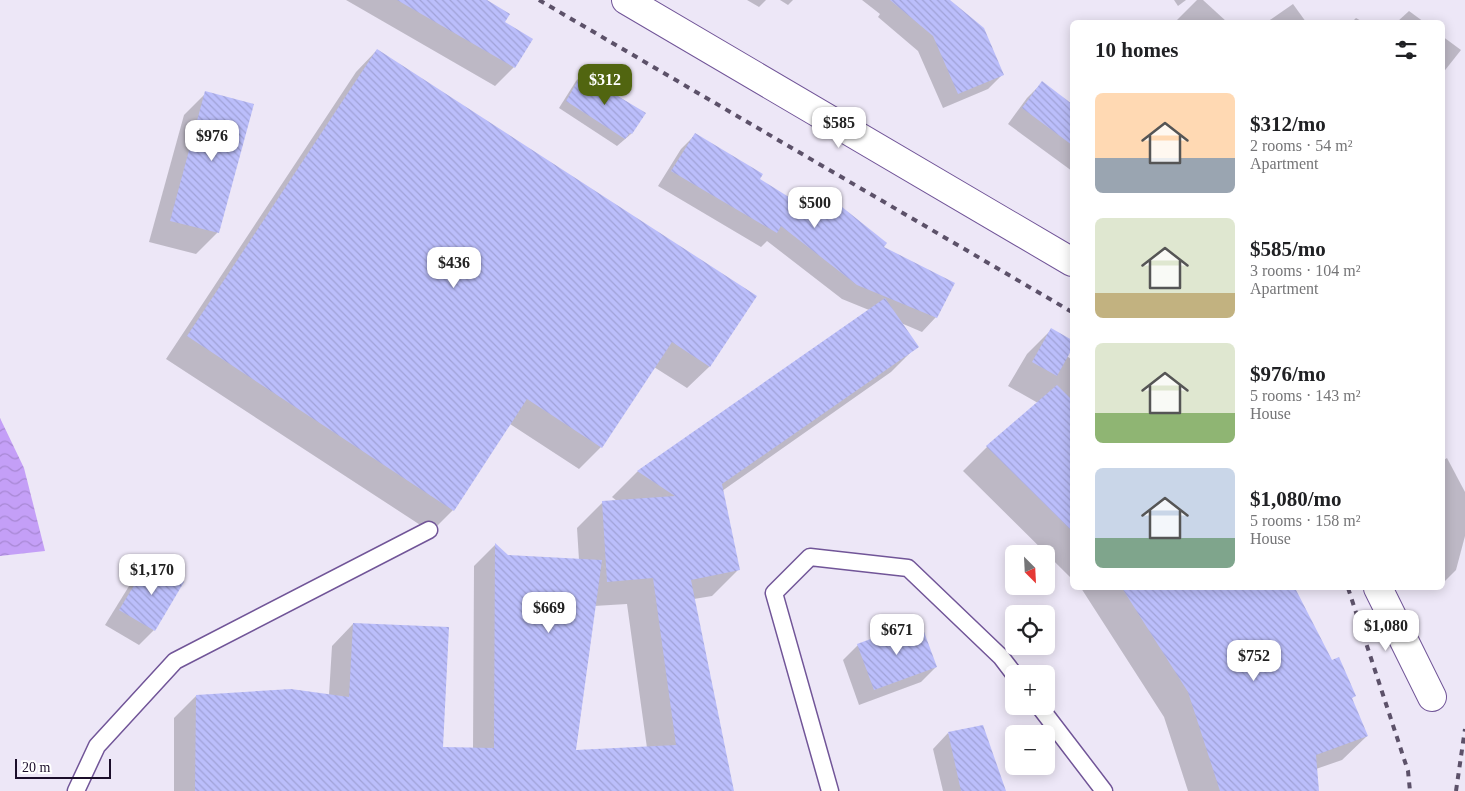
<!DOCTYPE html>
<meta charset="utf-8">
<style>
:root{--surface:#fff;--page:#f2f2f2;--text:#202124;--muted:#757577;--accent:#516510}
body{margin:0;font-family:"Times New Roman",serif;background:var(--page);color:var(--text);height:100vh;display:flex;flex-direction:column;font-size:19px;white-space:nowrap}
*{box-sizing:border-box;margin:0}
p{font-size:16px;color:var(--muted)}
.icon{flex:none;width:28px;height:28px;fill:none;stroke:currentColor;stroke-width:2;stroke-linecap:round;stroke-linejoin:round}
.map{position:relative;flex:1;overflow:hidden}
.side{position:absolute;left:1070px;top:20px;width:375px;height:570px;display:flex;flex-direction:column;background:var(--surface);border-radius:8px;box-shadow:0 2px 12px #0003}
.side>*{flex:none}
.needle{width:32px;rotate:156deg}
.buttons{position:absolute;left:1005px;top:545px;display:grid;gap:10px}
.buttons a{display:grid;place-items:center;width:50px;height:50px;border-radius:8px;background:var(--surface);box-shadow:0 2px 12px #0003;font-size:25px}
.scale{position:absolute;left:15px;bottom:12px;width:96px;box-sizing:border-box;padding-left:5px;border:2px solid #1b0e2a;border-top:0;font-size:14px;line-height:18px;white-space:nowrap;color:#1b0e2a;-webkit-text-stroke:4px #fff;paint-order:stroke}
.price{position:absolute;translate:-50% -42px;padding:0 11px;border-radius:10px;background:#fff;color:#222;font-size:16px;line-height:32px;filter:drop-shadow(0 1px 2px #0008)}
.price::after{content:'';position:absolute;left:50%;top:30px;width:15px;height:11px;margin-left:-8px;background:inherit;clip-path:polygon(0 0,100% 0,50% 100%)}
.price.on{background:var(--accent);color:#fff}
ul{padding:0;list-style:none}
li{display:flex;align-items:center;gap:15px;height:125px;padding:0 25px}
li span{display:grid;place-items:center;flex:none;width:140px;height:100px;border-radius:8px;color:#555}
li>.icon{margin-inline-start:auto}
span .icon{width:60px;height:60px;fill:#fffc;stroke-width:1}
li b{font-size:21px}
h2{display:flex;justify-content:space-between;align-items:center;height:60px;padding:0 25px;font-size:21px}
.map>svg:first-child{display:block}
.water{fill:url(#water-waves)}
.shadow{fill:#0003}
.building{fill:url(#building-back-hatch)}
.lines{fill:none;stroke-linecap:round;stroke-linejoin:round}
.lane-casing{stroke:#715598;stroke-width:19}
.street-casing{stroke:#715598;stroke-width:30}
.lane{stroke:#fff;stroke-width:16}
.street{stroke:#fff;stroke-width:28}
.rail{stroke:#5c5169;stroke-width:4;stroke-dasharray:6 6;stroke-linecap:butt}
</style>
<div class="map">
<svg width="1465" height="791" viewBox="0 0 1465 791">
<defs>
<pattern id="water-waves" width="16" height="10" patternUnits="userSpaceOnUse" patternTransform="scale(1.25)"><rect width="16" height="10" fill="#c49ff7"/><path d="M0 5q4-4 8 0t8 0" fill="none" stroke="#a888d4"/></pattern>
<pattern id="building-back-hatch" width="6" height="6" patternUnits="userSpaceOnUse" patternTransform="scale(1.25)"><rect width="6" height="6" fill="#bbbefb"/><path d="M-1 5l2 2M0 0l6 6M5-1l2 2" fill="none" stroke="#a0a2d7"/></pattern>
</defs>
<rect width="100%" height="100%" fill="#ede7f7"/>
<path class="water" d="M0,418L24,468L45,551L0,556Z"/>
<g class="shadow">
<path d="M346,0H485L504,23L531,39L514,67L495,86Z"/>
<path d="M747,0H766L759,7Z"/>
<path d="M780,0H793L788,5Z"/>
<path d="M862,0H948L1003,74L988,89L943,108L918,51L878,17L880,14Z"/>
<path d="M1174,0H1186L1178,6Z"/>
<path d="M1197,0H1203L1227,22H1175Z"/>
<path d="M1293,4L1306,22H1267Z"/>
<path d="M1409,11L1424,22H1397Z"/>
<path d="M1356,18L1363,22H1352Z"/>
<path d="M1442,36L1461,50L1442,74Z"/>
<path d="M377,50L755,296L709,367L687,388L654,367L601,447L579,469L510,424L453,510L431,532L166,359L356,72Z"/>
<path d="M583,74L644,113L631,134L617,146L559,108L576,81Z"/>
<path d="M1042,83L1072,105V171L1008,124L1027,98Z"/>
<path d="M206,93L217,233L196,254L149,242L184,115Z"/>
<path d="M696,134L758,179L822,220L837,205L882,248L936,317L922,332L901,323L917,346L891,372L722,491L738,570L712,596L694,599L733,791H556L647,748L627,604L594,606L538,791H174V718L196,696L329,695L332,646L353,624L442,748L473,749L474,566L495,545L507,556L579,560L577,528L603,502L617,501L612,497L637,472L869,310L842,299L767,241L761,247L658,186L681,149Z"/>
<path d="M1051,330L1072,342L1067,356L1072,360V579L963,471L987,447L1038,403L1008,386L1027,354Z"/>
<path d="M1447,458L1465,492V536L1456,570L1443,583L1442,461Z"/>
<path d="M149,563L154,630L139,645L105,625L134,578Z"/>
<path d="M1081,588H1294L1331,662L1355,695L1351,699L1367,736L1342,760L1316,769L1318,791H1188L1164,717Z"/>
<path d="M858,645L936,667L921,682L859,705L843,660Z"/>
<path d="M948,733L1005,791H943L933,749Z"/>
</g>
<g class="building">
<path d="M397,0H487L510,14L505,22L533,39L515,68Z"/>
<path d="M890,0H950L984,28L1004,75L958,94L933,36Z"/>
<path d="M377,49L757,296L710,367L672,342L602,448L527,399L454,511L187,336Z"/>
<path d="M583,72L613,89L611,92L646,113L632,134L630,133L625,139L566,101Z"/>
<path d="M1042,81L1072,104V145L1022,108Z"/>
<path d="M205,91L254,104L219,233L170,221Z"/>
<path d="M695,133L763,174L760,179L824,219L837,203L887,243L884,247L955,283L937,318L857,285L781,226L777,233L671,171Z"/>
<path d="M885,298L919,347L722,484L740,570L691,580L734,791H195L196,695L291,689L349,697L353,623L449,627L443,747L494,748L495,543L508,555L602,560L576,750L676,745L653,578L607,582L602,501L675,496L637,471Z"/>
<path d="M1051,328L1072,340V349L1057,376L1032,362Z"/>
<path d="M1057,385L1072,400V531L986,446Z"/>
<path d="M149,561L184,582L155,631L119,610Z"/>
<path d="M1122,588H1295L1332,660L1339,657L1356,696L1352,698L1368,736L1316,755L1319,791H1220L1188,692Z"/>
<path d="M920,621L937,667L874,690L857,644Z"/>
<path d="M983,725L1006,791H961L948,732Z"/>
</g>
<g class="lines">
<g class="lane-casing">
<g id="lane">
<path d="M1039,706L1104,791"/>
<path d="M76,791L97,746L175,661L429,530"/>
<path d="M830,791L774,593L810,557L908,568L1001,657L1014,674"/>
</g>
</g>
<g class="street-casing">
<g id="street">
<path d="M626,0L1072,262"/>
<path d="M1378,588L1432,697"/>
</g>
</g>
<use href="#lane" class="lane"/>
<use href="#street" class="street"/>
<g class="rail">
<path d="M539,0L1072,312"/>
<path d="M1348,588L1408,771L1410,791"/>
<path d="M1456,791L1465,729"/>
</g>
</g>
</svg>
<div class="buttons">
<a><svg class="needle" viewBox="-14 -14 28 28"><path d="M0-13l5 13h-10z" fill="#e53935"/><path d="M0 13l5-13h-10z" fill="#757577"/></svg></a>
<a><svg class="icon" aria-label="locate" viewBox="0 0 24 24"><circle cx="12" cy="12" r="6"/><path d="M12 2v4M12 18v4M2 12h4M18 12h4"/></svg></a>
<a>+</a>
<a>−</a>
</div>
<div class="scale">20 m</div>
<b class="price on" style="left:605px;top:106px">$312</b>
<b class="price" style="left:839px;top:149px">$585</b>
<b class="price" style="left:212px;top:162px">$976</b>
<b class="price" style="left:815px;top:229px">$500</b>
<b class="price" style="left:454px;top:289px">$436</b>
<b class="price" style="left:152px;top:596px">$1,170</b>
<b class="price" style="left:549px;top:634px">$669</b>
<b class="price" style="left:1386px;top:652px">$1,080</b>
<b class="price" style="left:897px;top:656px">$671</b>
<b class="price" style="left:1254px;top:682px">$752</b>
<section class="side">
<h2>10 homes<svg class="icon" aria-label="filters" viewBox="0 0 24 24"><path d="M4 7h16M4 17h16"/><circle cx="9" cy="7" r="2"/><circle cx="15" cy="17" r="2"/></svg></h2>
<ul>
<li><span style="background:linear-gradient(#ffd9b3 65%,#9aa5b1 0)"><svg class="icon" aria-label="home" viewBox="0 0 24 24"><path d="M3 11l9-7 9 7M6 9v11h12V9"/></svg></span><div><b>$312/mo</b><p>2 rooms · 54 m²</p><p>Apartment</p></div></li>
<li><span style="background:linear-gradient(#dfe7d0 75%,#c2b280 0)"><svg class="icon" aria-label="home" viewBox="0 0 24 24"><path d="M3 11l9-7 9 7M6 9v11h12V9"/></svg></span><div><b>$585/mo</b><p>3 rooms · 104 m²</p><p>Apartment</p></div></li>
<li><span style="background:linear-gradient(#dfe7d0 70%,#8fb573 0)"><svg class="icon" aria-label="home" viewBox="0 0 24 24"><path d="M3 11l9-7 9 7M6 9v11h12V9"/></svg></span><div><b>$976/mo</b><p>5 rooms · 143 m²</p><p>House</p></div></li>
<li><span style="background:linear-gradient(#c9d6e8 70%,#7fa58c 0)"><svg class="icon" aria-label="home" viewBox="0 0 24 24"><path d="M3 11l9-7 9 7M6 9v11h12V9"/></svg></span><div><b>$1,080/mo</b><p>5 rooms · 158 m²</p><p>House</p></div></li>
</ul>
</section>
</div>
